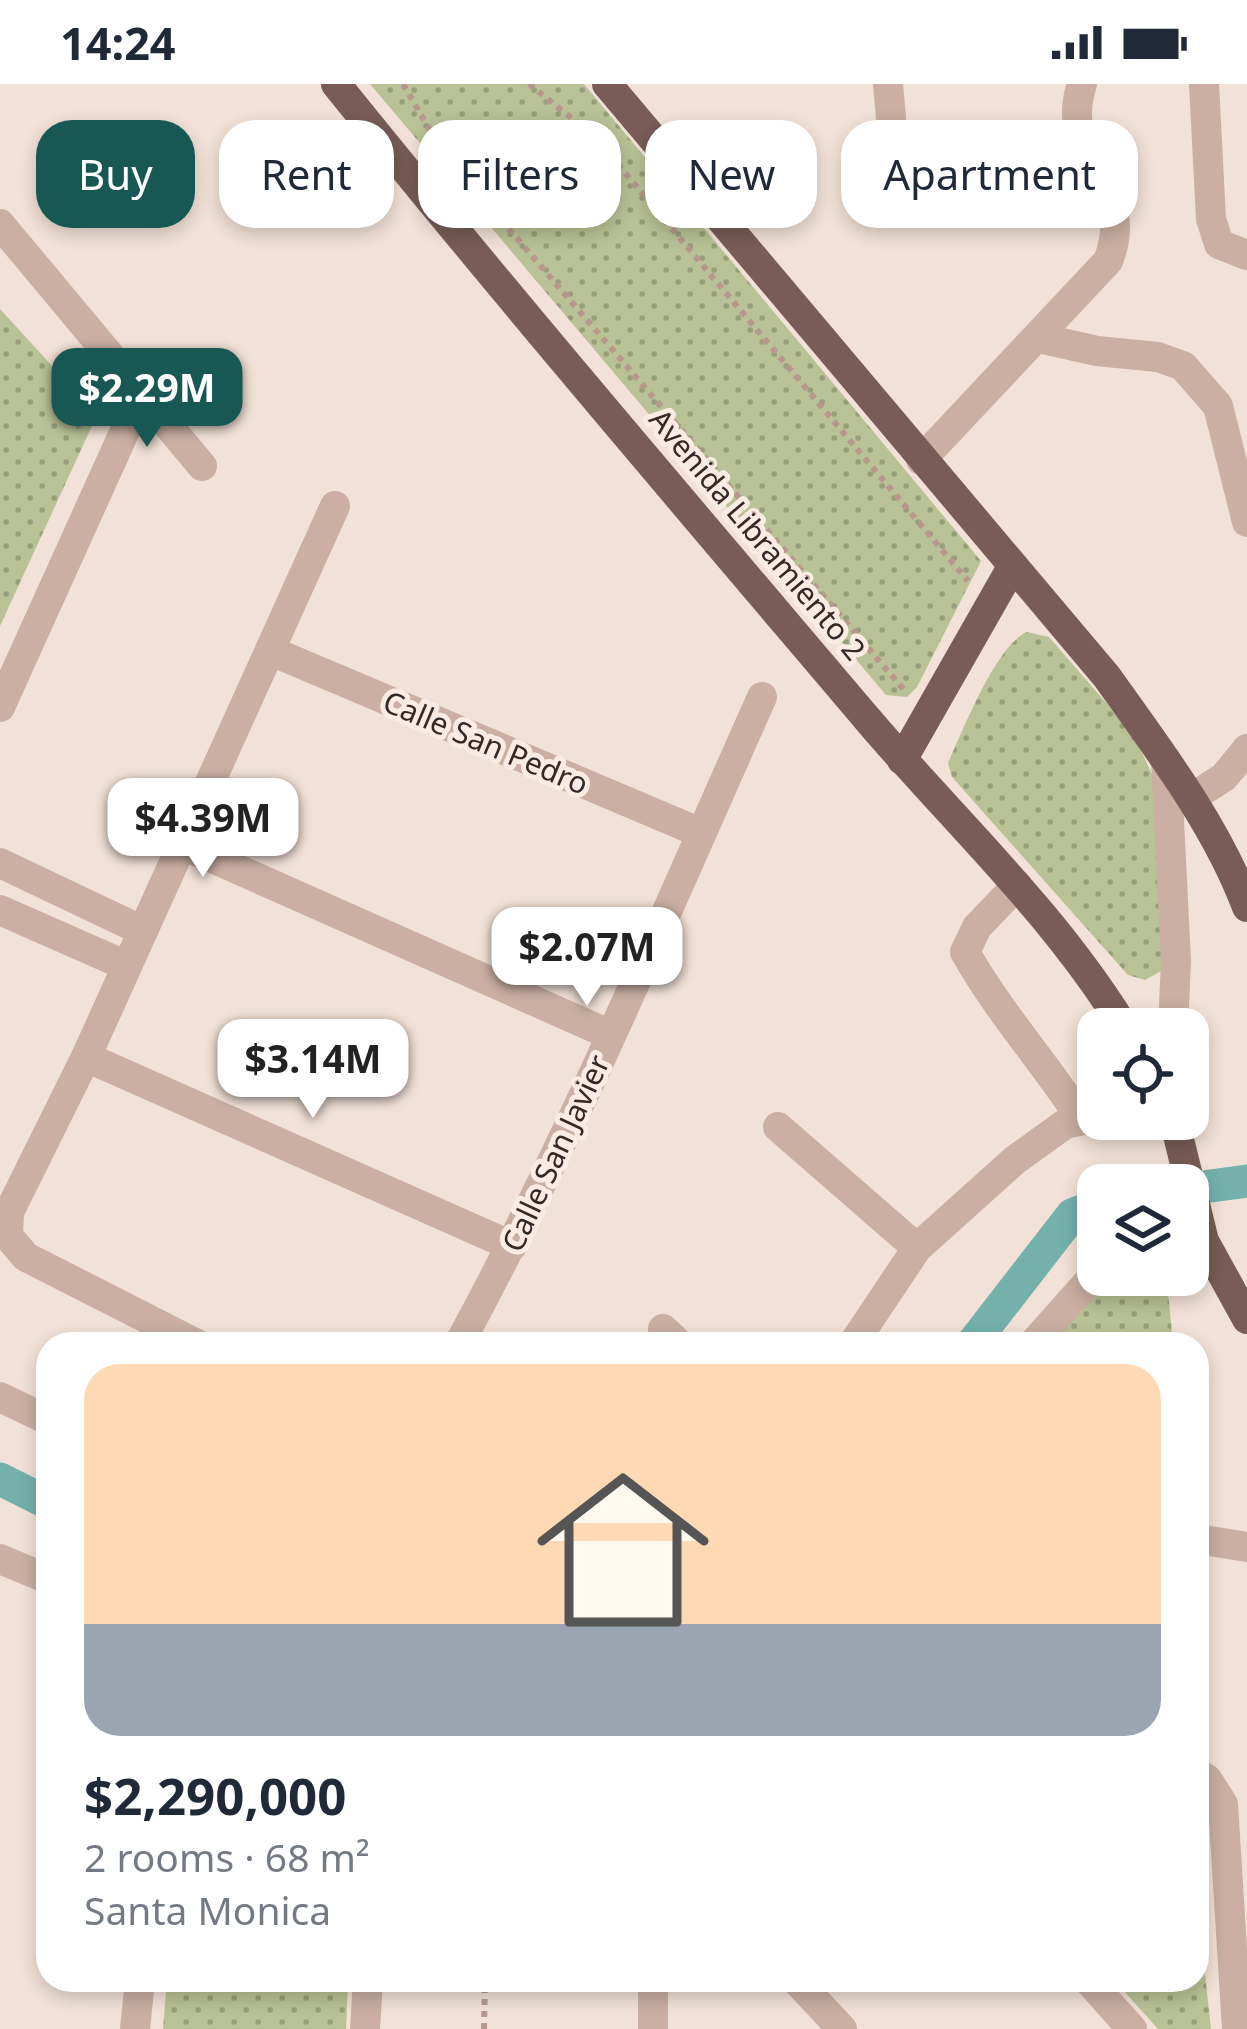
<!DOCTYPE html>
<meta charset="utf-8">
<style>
:root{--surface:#fff;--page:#f2f2f3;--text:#1f2937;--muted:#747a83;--line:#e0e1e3;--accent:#185854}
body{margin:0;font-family:"Noto Sans",sans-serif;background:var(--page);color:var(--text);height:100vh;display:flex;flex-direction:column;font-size:45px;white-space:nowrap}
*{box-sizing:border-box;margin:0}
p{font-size:39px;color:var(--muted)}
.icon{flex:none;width:66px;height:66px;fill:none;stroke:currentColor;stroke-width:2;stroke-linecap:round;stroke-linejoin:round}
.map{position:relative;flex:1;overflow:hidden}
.panel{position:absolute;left:36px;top:1248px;width:1173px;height:660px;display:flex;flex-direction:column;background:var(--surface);border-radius:36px;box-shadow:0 6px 18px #0003}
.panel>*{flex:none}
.top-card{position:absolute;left:36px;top:36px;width:1176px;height:108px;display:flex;gap:24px}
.tools{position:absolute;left:1077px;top:924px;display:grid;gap:24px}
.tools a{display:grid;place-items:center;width:132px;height:132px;border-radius:24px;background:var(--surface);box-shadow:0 6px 18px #0003;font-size:60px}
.price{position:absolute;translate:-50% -102px;padding:0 27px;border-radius:24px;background:#fff;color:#222;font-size:39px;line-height:78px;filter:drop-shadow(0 3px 6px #0008)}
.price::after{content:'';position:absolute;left:50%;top:72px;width:36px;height:27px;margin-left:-18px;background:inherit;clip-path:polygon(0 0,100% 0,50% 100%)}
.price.selected{background:var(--accent);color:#fff}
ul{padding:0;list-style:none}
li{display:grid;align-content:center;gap:24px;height:636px;padding:0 48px}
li+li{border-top:3px solid var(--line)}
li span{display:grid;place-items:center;height:372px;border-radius:36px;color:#555}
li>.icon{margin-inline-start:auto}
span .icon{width:216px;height:216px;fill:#fffc;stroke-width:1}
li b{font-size:51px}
.chip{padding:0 42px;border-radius:36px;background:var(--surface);box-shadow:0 6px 18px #0003;font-size:42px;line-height:108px}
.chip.selected{background:var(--accent);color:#fff}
.status{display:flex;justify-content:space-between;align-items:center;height:84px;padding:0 60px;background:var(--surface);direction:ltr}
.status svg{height:33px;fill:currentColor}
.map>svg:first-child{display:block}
.grass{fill:url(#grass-dots)}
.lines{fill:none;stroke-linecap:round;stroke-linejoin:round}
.canal{stroke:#74b1ab;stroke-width:33}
.path{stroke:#b6998c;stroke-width:6;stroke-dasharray:6 6;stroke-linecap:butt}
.minor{stroke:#caafa2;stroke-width:30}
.major{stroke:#785c55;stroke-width:30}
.labels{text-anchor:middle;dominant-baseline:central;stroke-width:10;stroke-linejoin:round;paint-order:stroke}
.street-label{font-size:30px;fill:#352825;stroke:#faece3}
</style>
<div class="status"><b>14:24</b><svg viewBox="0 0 49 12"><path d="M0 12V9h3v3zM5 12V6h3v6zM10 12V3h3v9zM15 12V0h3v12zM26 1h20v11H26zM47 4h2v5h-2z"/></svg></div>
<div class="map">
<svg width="1247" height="1945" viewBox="0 0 1247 1945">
<defs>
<pattern id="grass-dots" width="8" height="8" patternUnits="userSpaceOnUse" patternTransform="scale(3)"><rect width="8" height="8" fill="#b9c296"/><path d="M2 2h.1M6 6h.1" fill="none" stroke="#979e7a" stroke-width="1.8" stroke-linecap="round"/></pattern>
</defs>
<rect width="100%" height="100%" fill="#f2e1d6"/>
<g class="grass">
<path d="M370,0H584L981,477L917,603L907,613L886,611Z"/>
<path d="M0,225L97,331L0,542Z"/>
<path d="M1027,548L1049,553L1134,651L1154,695L1167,873L1161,887L1145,896L1128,891L952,693L948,679C963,646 996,561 1027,548Z"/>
<path d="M1114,1191H1163L1167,1197L1173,1260H1054L1095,1205Z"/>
<path d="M1197,1816L1211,1945H1158L1114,1896H1197Z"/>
<path d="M167,1896H348L346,1945H163Z"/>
</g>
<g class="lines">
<g class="canal">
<path d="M1188,1105L1247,1097"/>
<path d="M972,1260L1072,1131L1098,1121"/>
<path d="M0,1395L48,1419"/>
</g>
<g class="path">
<path d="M403,0L435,55L467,96L905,607"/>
<path d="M529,0L594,52L968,497"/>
<path d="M484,1945L485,1896"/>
</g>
<g class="minor">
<path d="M1204,0L1211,135L1219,160L1247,171"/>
<path d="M885,71L893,56L888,0"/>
<path d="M0,140L202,382"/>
<path d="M1039,254L1097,267L1158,273L1183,282L1218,322L1247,438"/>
<path d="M921,376L1108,177C1139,101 1056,78 1082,0"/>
<path d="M271,567L701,749"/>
<path d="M0,623L142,309"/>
<path d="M1166,676L1176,877L1173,945"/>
<path d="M1190,715L1224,693L1247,665"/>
<path d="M183,761L611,951"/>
<path d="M0,779L143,847"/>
<path d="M1017,801L977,843L965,868C998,927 1045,979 1082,1036"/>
<path d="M0,826L127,882"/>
<path d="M86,973L512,1162"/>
<path d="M778,1043L917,1164"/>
<path d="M663,1245L679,1260"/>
<path d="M197,1260L26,1173L8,1152L9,1128L86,973L335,422"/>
<path d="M459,1260C573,1050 665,830 762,613"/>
<path d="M853,1260L917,1164L1015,1076L1065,1040L1098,1033"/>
<path d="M1033,1260L1098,1187"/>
<path d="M0,1313L48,1336"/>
<path d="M1197,1455L1247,1463"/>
<path d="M0,1475L48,1495"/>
<path d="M1197,1689L1207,1695L1223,1720L1237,1945"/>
<path d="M653,1896V1945"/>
<path d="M796,1896L842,1945"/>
<path d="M1088,1896L1132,1945"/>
<path d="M135,1945L140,1896"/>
<path d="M365,1945L368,1896"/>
</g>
<g class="major">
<path d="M336,0C510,216 690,426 869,637C956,739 1055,830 1125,945"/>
<path d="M607,0L1107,593C1158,665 1216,740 1247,823"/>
<path d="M902,676L1012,483"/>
<path d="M1174,1035L1204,1157L1247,1235"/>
</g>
</g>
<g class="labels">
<g class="street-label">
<text transform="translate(758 450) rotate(50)">Avenida Libramiento 2</text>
<text transform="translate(486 658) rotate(23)">Calle San Pedro</text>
<text transform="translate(555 1069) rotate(-65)">Calle San Javier</text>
</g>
</g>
</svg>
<div class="tools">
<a><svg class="icon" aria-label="locate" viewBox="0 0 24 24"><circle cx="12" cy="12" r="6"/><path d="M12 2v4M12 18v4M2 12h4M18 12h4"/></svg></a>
<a><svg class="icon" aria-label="layers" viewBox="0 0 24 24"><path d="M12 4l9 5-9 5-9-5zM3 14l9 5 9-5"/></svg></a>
</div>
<b class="price selected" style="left:147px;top:366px">$2.29M</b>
<b class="price" style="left:203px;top:796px">$4.39M</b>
<b class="price" style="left:587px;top:925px">$2.07M</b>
<b class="price" style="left:313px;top:1037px">$3.14M</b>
<div class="top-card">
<a class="chip selected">Buy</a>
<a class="chip">Rent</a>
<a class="chip">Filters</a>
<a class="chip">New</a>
<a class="chip">Apartment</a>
</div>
<section class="panel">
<ul>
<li><span style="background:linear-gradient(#ffd9b3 70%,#9aa5b1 0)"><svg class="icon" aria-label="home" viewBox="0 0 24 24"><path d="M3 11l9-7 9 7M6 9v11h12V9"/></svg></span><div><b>$2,290,000</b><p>2 rooms · 68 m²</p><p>Santa Monica</p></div></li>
</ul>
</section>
</div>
